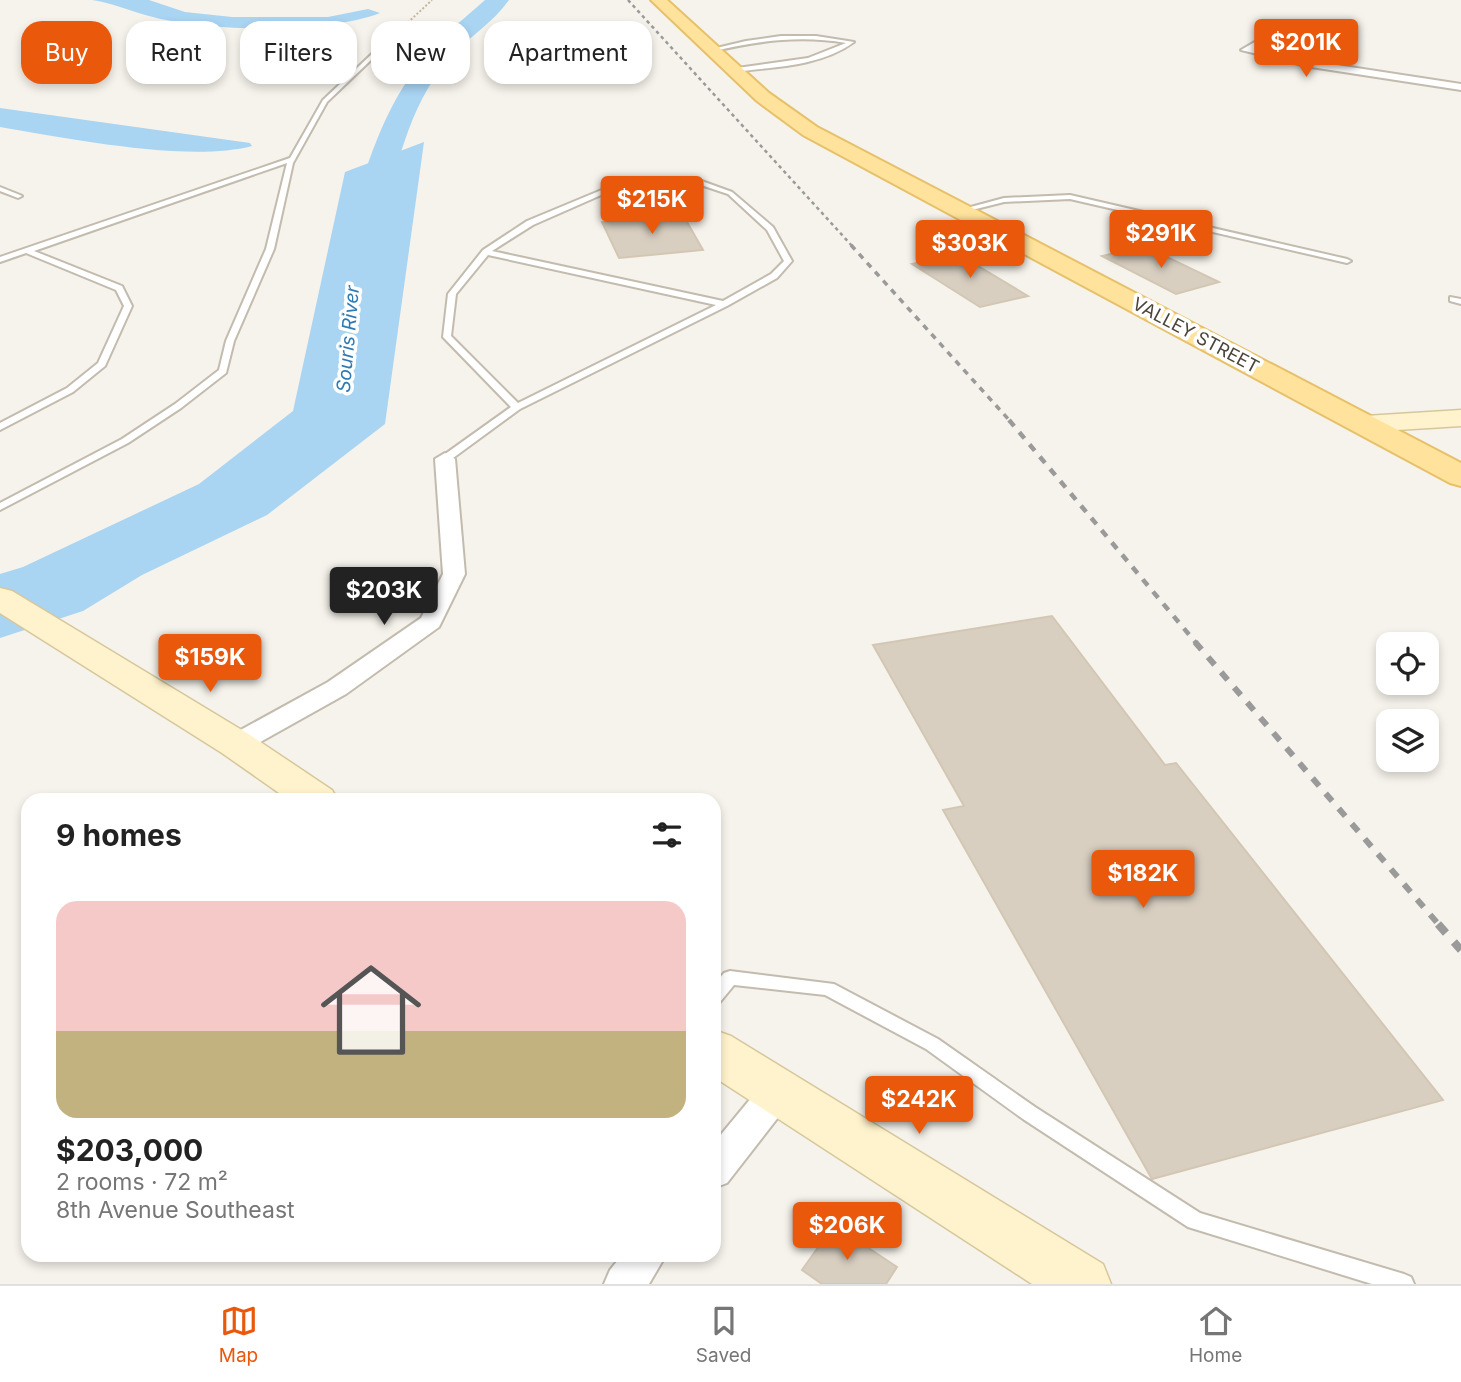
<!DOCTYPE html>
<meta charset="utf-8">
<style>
:root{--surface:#fff;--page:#f2f2f2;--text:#222;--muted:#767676;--line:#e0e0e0;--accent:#ea580c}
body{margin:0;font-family:Inter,sans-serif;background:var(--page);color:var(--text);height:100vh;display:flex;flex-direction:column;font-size:26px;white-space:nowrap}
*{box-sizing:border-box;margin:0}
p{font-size:23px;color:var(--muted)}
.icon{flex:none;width:38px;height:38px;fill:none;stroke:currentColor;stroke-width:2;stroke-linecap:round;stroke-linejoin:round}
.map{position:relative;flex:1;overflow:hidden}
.panel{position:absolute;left:21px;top:793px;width:700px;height:469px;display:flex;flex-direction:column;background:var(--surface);border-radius:21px;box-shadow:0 4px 10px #0003}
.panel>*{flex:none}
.top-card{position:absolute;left:21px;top:21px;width:700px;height:63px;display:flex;gap:14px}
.tools{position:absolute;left:1376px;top:632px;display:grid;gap:14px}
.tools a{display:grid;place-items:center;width:63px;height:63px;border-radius:14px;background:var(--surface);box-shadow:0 4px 10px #0003;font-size:35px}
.price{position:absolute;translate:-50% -60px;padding:0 16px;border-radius:7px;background:var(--accent);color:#fff;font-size:23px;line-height:46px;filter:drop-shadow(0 2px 4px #0008)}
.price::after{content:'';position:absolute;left:50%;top:42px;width:21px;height:16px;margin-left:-10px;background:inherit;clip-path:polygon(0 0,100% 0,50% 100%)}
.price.current{background:#222;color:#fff}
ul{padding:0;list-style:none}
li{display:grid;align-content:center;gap:14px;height:371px;padding:0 35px}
li span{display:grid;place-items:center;height:217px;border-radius:21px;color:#555}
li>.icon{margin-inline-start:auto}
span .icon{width:126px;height:126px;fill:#fffc;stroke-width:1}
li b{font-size:30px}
h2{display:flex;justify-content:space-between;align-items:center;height:84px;padding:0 35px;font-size:30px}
.chip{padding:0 24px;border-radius:21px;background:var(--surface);box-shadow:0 4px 10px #0003;font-size:24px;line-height:63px}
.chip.current{background:var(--accent);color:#fff}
.menu{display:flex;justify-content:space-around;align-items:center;height:98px;border-top:2px solid var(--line);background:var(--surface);font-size:19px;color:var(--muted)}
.menu a{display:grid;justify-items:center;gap:4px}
.menu .current{color:var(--accent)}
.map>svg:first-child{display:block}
.water{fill:#a9d4f2}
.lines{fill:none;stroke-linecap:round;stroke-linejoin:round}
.river{fill:#a9d4f2;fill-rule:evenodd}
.building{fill:#d8cfc1;stroke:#d3c7b4;stroke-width:2}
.lane-casing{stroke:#c2bbae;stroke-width:4}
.street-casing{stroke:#c2bbae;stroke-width:4}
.secondary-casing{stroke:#d6c79b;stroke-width:3}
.primary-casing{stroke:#e6c16a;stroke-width:4}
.path{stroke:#c4b79f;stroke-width:2;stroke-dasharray:2 2;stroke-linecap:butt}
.lane{fill:#fff;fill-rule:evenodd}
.street{fill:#fff;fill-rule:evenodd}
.secondary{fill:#fff3cd;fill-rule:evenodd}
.primary{fill:#ffe39c;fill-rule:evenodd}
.rail-far4{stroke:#9a9a9a;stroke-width:2.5;stroke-dasharray:3.5 3.5;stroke-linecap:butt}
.rail-far3{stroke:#9a9a9a;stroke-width:3.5;stroke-dasharray:6 6;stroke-linecap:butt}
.rail-far2{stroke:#9a9a9a;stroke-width:4.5;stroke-dasharray:8 8;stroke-linecap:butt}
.rail-far1{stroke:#9a9a9a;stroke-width:6;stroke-dasharray:10 10;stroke-linecap:butt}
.rail{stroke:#9a9a9a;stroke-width:8;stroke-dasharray:12 12;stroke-linecap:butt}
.labels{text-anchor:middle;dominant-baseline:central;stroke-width:7;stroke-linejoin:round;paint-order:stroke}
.far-street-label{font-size:18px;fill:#4b4439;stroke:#fff}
.far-water-label{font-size:19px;font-style:italic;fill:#2e7ab2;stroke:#fff}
</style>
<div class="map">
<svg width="1461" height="1284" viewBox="0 0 1461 1284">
<rect width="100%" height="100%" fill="#f6f3ec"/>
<g class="water">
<path d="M92,0H149L185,12L232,17H328L368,9L380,13C327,34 205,32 149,16C130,11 112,3 92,0Z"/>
<path d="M0,108L250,143L252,146C188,163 67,138 0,127Z"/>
<path d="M424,142L385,424L267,515L142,575L83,611L0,638V574L23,567L199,484L293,411L345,172Z"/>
</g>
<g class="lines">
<path class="river" d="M485,0H509C493,23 466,39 448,60C408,107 395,171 382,229L377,236L365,239L353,236L348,229C365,169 383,108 423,59C441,36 464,19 485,0Z"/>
</g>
<g class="building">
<path d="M683,215L703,250L619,258L602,222Z"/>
<path d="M1144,246L1219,282L1176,294L1102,256Z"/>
<path d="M958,254L1028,296L980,307L912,264Z"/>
<path d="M1052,616L1165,765L1176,763L1443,1100L1152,1179L943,810L964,806L873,645Z"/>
<path d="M834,1225L897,1267L886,1284H822L802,1270Z"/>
</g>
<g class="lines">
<g class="lane-casing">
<g id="lane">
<path d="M391,36L393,39L327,102L293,163L274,249L234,341L226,373L181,408L128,443L0,510V503L122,439L175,404L219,370L226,341L266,249L287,163L34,251L122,286L132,306L105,366L73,392L0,430V423L67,388L98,363L124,306L116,290L26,253L0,262V257L290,158L323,100Z"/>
<path d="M781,36H816L854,42C820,67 772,67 732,72L730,69L808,58L846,43C800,35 756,41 711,52L708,50L746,41Z"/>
<path d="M660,178L696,179L732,192L773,227L792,261L777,278L727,306L520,409L449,461H441V457L511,407L443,337L448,294L483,250L527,221L604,189ZM660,182L695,183L728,194L767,230L784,261L771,274L723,301L492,251L533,225L608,192ZM488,255L716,305L518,403L451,336L456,294Z"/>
<path d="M0,187L20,195L22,196L18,198L0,191Z"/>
<path d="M1070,195L1347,259L1351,261L1347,263L1070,199L1004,202L960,213L956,211L1004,198Z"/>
<path d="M1450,297L1461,299V304L1450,301Z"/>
<path d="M730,971L834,984L938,1039L1035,1107L1200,1213L1404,1274L1411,1277L1414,1284H1372L1188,1227L1023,1119L926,1049L825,995L734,985L720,1002L714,1004V985L724,973Z"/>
</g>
</g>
<g class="street-casing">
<g id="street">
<path d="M1291,21L1295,26L1256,49L1311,61L1461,84V90L1311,67L1241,50Z"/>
<path d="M445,453L455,459L465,574L439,627L346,694L246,750L236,753L226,750L223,744L226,738L328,682L421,618L443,574L435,459Z"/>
<path d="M778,1076L790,1080L796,1091L790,1102L727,1183L714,1188V1143L766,1080Z"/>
<path d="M622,1255H666L649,1284H604L610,1270Z"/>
</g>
</g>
<g class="secondary-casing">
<g id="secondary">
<path d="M1461,410V426L1365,432L1355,430L1351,424L1355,418L1365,416Z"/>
<path d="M0,588L12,591L250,735L332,790L338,800H289L222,753L0,613Z"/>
<path d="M714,1030L731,1036L1103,1264L1111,1284H1032L714,1077Z"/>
</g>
</g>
<g class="primary-casing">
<path id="primary" d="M651,0H667L769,93L817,127L1461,463V486L1450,483L803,135L757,101Z"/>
</g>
<path class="path" d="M402,28L432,0"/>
<use href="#lane" class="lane"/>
<use href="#street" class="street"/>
<use href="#secondary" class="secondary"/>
<use href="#primary" class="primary"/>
<path class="rail-far4" d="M628,0L853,247"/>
<path class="rail-far3" d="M851,245L1010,421"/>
<path class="rail-far2" d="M1009,420L1197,644"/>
<path class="rail-far1" d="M1195,642L1440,926"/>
<path class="rail" d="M1438,924L1461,950"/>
</g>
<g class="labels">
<g class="far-street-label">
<text transform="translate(1196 335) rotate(28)">VALLEY STREET</text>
</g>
<g class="far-water-label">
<text transform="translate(348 339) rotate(-85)">Souris River</text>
</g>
</g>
</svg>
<div class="tools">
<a><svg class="icon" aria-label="locate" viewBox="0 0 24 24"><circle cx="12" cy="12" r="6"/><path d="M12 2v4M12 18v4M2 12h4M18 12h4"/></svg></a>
<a><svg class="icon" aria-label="layers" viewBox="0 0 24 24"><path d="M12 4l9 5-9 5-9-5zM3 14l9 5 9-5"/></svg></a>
</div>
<b class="price" style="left:1306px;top:79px">$201K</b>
<b class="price" style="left:652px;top:236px">$215K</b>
<b class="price" style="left:1161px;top:270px">$291K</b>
<b class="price" style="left:970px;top:280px">$303K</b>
<b class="price current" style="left:384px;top:627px">$203K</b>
<b class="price" style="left:210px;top:694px">$159K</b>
<b class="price" style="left:1143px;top:910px">$182K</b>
<b class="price" style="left:919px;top:1136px">$242K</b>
<b class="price" style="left:847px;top:1262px">$206K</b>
<div class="top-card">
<a class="chip current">Buy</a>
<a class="chip">Rent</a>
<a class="chip">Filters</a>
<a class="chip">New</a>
<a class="chip">Apartment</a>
</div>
<section class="panel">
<h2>9 homes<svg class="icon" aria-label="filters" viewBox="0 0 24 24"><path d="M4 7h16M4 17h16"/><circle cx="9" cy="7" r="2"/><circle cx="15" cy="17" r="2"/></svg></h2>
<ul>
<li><span style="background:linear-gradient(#f6c9c9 60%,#c2b280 0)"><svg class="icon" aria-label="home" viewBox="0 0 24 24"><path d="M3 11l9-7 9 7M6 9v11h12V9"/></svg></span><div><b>$203,000</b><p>2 rooms · 72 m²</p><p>8th Avenue Southeast</p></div></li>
</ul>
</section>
</div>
<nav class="menu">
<a class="current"><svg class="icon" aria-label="map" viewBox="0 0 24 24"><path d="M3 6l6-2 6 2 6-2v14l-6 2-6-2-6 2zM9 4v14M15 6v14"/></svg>Map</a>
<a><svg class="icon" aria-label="saved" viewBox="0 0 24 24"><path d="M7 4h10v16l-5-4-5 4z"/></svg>Saved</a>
<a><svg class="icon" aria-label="home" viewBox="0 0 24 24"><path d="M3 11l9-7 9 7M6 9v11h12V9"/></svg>Home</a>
</nav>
